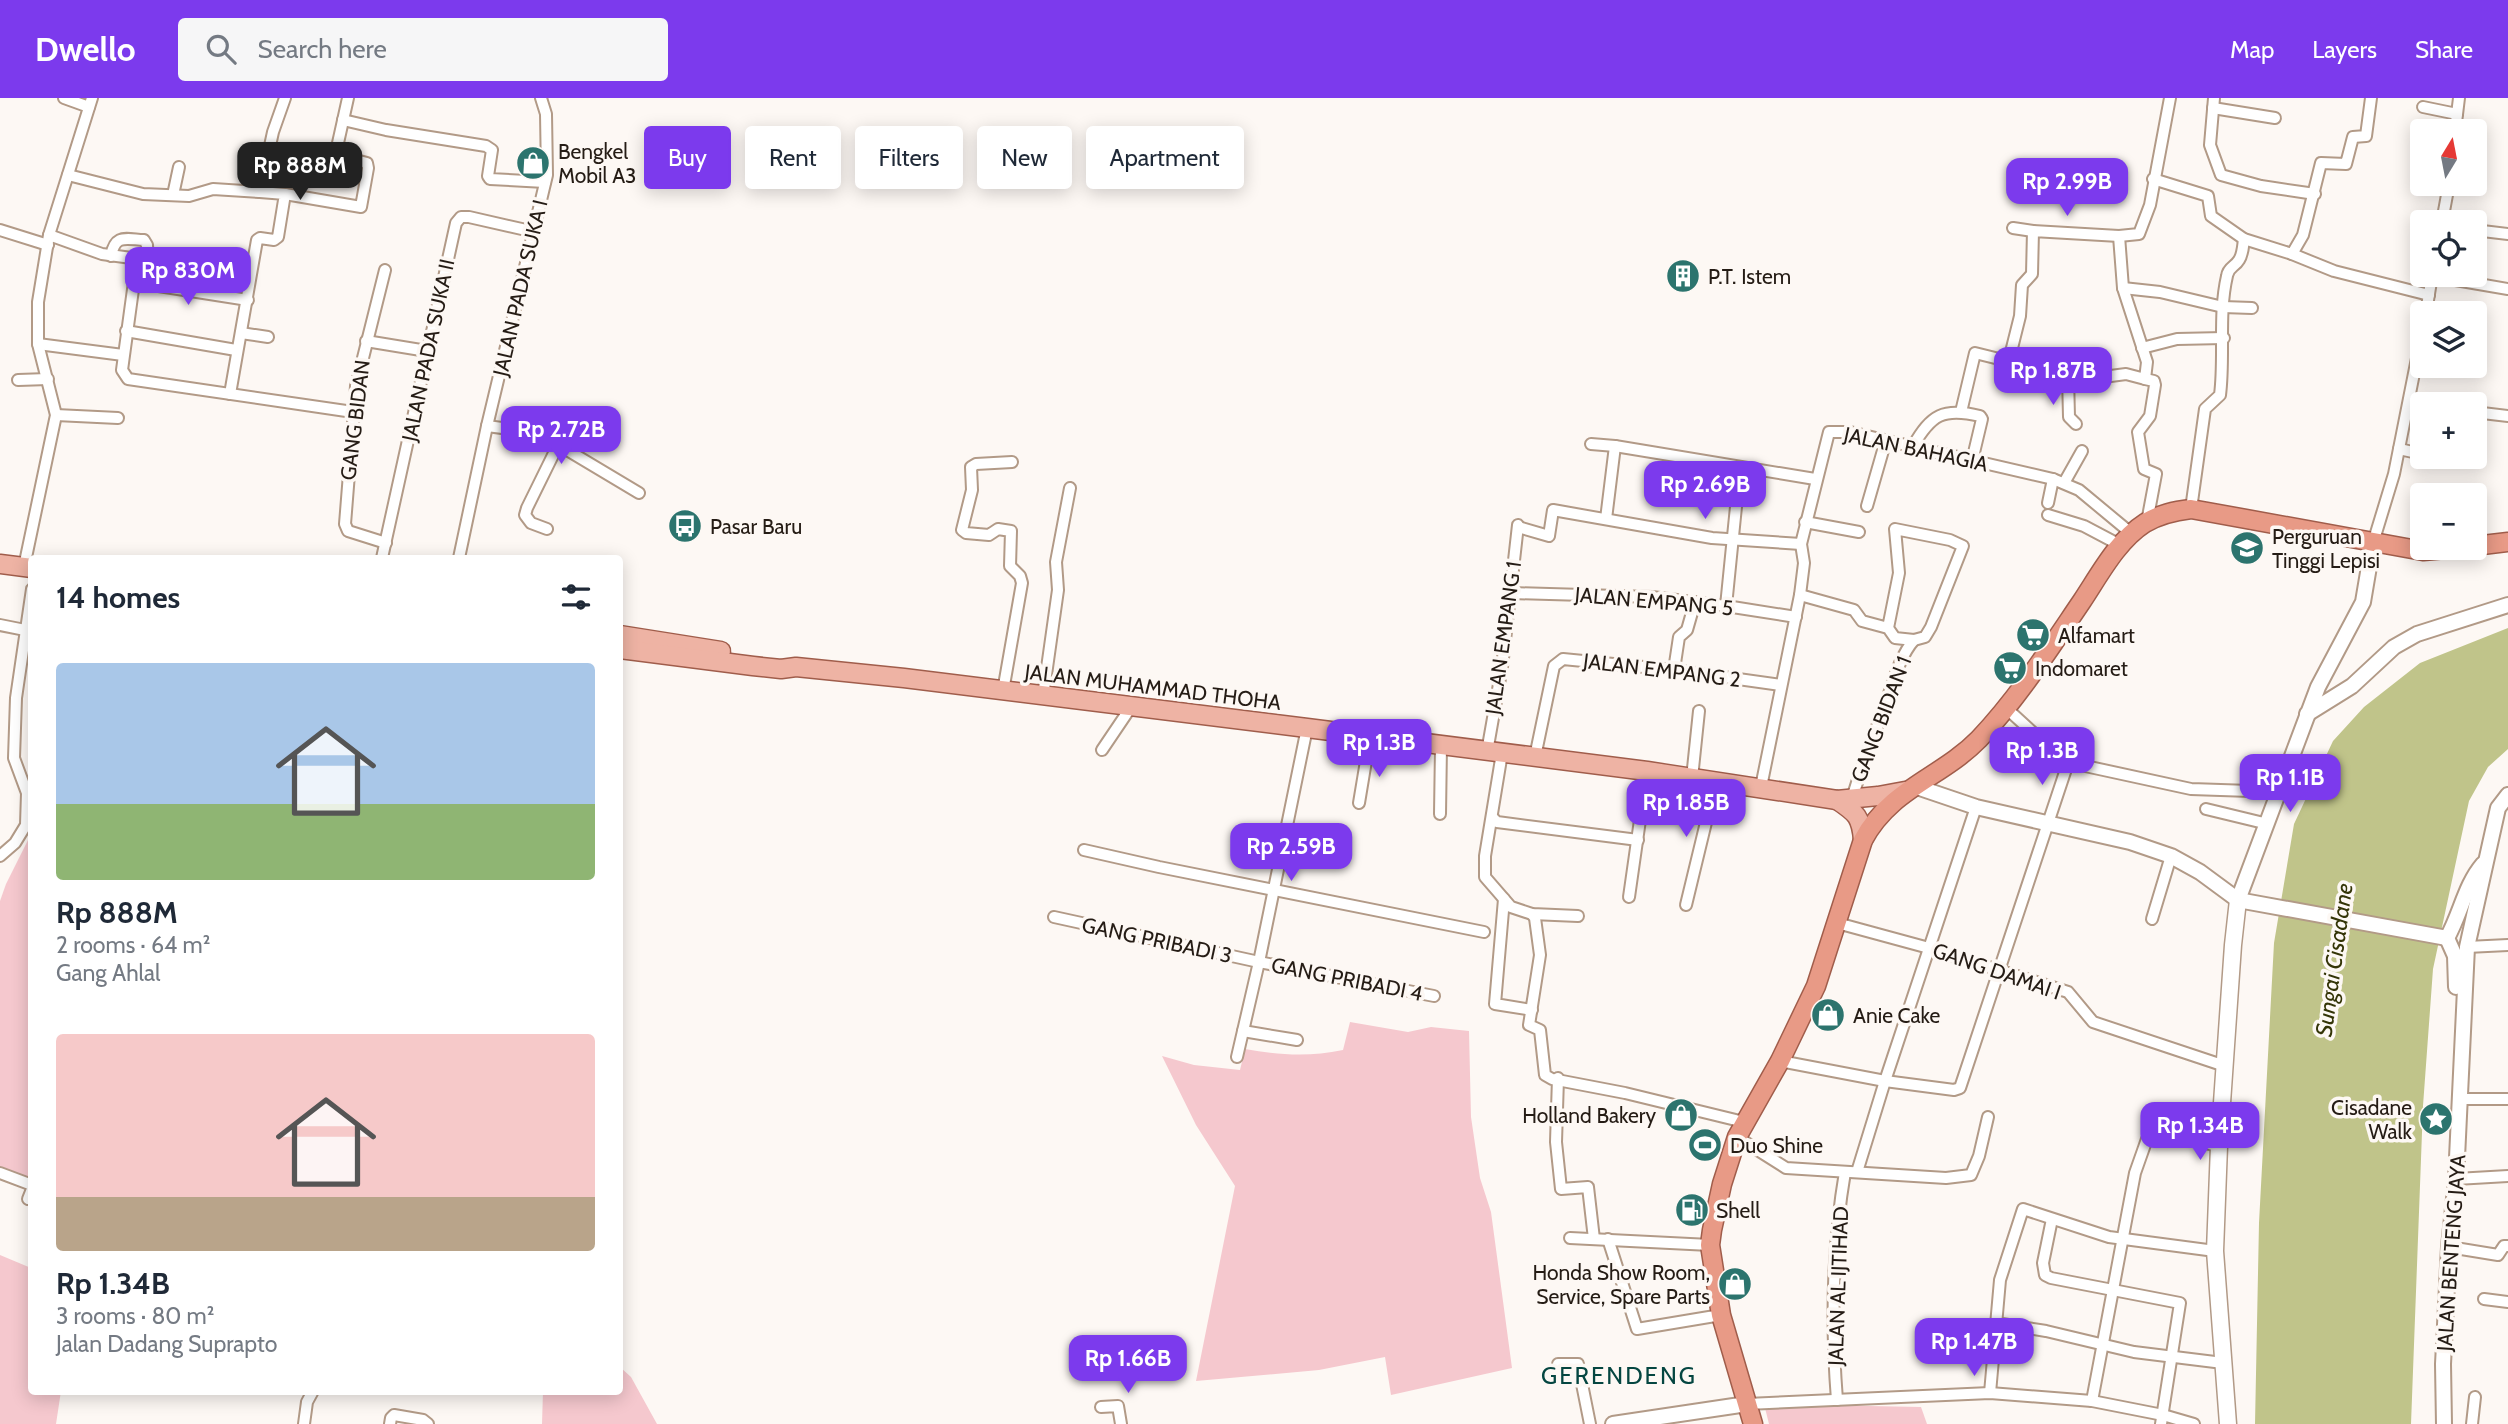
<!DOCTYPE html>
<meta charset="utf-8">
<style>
:root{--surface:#fff;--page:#f6f6f7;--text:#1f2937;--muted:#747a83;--accent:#7c3aed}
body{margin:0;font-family:Cabin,sans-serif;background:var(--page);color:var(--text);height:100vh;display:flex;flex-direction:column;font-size:26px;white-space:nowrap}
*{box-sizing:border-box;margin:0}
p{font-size:23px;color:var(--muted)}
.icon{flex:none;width:38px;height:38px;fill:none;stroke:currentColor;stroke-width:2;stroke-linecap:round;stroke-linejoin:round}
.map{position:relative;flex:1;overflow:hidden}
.drawer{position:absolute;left:28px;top:457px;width:595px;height:840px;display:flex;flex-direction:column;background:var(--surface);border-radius:7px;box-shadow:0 4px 18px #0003}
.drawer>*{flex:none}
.hud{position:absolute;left:644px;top:28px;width:665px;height:63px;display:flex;gap:14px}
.needle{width:46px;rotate:10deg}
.tools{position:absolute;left:2410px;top:21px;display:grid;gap:14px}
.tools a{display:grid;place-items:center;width:77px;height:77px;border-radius:7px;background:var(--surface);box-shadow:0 4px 18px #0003;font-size:35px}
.price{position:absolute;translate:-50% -60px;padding:0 16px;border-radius:14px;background:var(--accent);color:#fff;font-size:23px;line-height:46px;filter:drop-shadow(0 2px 4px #0008)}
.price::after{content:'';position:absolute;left:50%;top:42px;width:21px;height:16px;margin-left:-10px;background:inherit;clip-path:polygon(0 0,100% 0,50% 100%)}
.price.selected{background:#222;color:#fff}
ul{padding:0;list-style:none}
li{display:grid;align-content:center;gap:14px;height:371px;padding:0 28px}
li span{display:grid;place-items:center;height:217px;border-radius:7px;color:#555}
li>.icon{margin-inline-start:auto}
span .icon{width:126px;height:126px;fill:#fffc;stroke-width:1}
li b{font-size:30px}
h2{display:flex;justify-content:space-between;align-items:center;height:84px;padding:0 28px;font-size:30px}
.pill{padding:0 24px;border-radius:7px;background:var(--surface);box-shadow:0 4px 18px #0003;font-size:24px;line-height:63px}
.pill.selected{background:var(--accent);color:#fff}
header{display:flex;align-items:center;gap:42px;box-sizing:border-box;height:98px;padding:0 35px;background:var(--accent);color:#fff}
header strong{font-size:33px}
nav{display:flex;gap:38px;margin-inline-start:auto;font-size:24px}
.search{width:490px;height:63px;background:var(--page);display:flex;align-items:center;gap:18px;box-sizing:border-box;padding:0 24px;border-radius:7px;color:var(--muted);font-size:26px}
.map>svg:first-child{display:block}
.green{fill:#f5c8ce}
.water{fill:#c0c48a}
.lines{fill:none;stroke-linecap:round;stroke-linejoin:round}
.minor-casing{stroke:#b29a87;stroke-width:14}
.tertiary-casing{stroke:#b29a87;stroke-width:18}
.secondary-casing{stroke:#b29a87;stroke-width:19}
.primary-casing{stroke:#a05d4b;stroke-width:21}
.trunk-casing{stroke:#a05d4b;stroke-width:21}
.minor{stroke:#fff;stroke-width:10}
.tertiary{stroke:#fff;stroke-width:14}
.secondary{stroke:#fff;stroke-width:16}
.primary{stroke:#eeb3a4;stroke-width:18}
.trunk{stroke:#e89a86;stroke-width:18}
.labels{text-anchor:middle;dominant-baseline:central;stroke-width:7;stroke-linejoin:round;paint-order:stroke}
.poi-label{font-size:21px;fill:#251c15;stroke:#fdf8f4;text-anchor:start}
.street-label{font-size:21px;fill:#251c15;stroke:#fdf8f4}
.water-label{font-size:23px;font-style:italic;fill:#343507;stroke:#fdf8f4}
.quarter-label{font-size:24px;letter-spacing:2px;fill:#054641;stroke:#fdf8f4}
</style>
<header>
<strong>Dwello</strong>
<div class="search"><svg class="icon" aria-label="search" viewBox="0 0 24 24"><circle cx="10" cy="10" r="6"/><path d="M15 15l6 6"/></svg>Search here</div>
<nav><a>Map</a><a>Layers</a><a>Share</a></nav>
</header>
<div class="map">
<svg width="2508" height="1326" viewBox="0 0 2508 1326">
<rect width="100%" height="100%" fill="#fdf8f4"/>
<g class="green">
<path d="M31,736V1089L0,1074V803L6,786Z"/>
<path d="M1350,924L1408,934L1431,929L1469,933L1471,1019L1480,1080L1491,1114L1512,1270L1391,1297L1385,1259L1319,1272L1196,1283L1235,1088L1196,1027L1162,958L1194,967L1240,972L1245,951C1279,957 1309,959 1343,952Z"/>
<path d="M0,1157L31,1170L32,1293H61L56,1326H0Z"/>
<path d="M620,1269L631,1279L657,1326H542L543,1293H620Z"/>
<path d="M1764,1306L1921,1309L1927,1326H1769Z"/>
</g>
<path class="water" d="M2508,530V651L2488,669L2469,703L2433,871L2423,1008L2411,1326H2255L2259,1125L2274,845L2294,726L2333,643L2364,609L2420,565Z"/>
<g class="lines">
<g class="minor-casing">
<g id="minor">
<path d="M64,0L89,9"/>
<path d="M2214,0L2210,47L2221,77L2261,88L2315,96"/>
<path d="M2371,0L2366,38L2353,39L2346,66L2321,65L2303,137L2292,156L2334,173L2429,197"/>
<path d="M2423,9L2457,16"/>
<path d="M2213,10L2275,20"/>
<path d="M343,22L386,32L486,48L492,52L488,78L490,81L545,84"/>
<path d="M2455,33L2459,0"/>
<path d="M68,77L143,96L189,98L213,91L260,94"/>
<path d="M2153,81L2208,98L2211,118L2244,141L2292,156"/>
<path d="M285,96L361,109L368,70L367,65L344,59L336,54L348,0"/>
<path d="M173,97L179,69"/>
<path d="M2442,124L2449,86"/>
<path d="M2013,130L2033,133"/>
<path d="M0,132L48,147"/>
<path d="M2474,132L2508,136"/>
<path d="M49,137L102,156L161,164"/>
<path d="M111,158C115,136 125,141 144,142L147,147L148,163"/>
<path d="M137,162L122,272L128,281L353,314"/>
<path d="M385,172L356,288L345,426L348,433L386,445"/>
<path d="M2432,178L2508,191"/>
<path d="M133,184L248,202"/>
<path d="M2123,190L2160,194L2223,209L2252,210"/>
<path d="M2426,215L2432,177"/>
<path d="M126,233L236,252"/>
<path d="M241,235L268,239"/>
<path d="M366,243L427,253"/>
<path d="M38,246L123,257"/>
<path d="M2142,250L2177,241L2224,240"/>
<path d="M2009,262L2020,218L2022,187L2032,176L2033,133L2119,138L2139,136L2150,107L2170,0"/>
<path d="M2068,278L2069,319L2076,326"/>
<path d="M2145,281L2154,283L2155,287L2150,318L2138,334L2144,371L2156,376L2147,424"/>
<path d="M18,282L48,281"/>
<path d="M230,296L257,142L260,140L274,142L278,139L285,96L260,94L273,34L285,0"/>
<path d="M1961,314L1975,255L2068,278L2088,281L2126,276L2145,281L2147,264L2123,190L2119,138"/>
<path d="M2474,314L2508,318"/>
<path d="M56,317L118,320"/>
<path d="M487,328L532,334L547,340L639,395"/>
<path d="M1591,346L1615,348L1815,381"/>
<path d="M1913,348C1931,317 1943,309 1980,318L1982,321L1972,363"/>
<path d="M2399,351L2422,356"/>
<path d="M2434,359L2439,360"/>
<path d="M2064,385L2082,353"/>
<path d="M2048,405L2053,381"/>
<path d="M1867,408L1886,342"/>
<path d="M2191,411L2205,311L2220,297C2225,258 2218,217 2227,178C2228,169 2235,169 2239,162C2243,156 2243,148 2244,141"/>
<path d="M2048,417L2084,428L2120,447"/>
<path d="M1606,421L1615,348"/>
<path d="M1805,424L1859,434"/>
<path d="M1518,429L1549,438L1553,412L1712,440L1801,446"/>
<path d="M547,431L531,425L525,417L527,410L558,347"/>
<path d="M2373,445L2394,376L2422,235"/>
<path d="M382,460L456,125L461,119H469L535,134"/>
<path d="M459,460L487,328L547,77L546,16L541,0"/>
<path d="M24,469L56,317L38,246V204L49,137L92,0"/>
<path d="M1511,495L1652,499L1726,508L1796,519"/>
<path d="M1800,497L1854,512L1862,523L1888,530L1895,540L1914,542L1925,539L1931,529L1963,448L1950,442L1895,431L1899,475L1888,530"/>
<path d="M1726,508L1740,369"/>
<path d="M0,527L25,532"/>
<path d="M1674,572L1679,539L1687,532L1695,504"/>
<path d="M1003,593L1022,485L1020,478L1010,468L1011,433L998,431L989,437L966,435L962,432L972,392L971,369L976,366L1012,364"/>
<path d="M1043,598L1058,492L1056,464L1070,390"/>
<path d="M2005,609L2053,653L2076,666L2191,691L2280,694"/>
<path d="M1102,652L1131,609"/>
<path d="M1487,654L1502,569L1518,427"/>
<path d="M1502,655L1485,758V779L1511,809L1532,816L1578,818"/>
<path d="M1535,659L1554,568L1563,561L1674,572L1781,587"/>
<path d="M1692,680L1699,613"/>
<path d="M1761,689L1800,497L1804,465L1801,446L1829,334H1850L2053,381L2079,392L2132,436"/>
<path d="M1852,701C1861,669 1874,638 1885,607C1893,586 1899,559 1914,542"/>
<path d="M1359,705L1369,645L1361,640"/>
<path d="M2206,711L2268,726"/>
<path d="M1440,716L1441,648"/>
<path d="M1493,720L1497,724L1638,742"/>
<path d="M1084,752L1159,769L1484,834"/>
<path d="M0,758L15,745L26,727L27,695L14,660L16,600L32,491"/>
<path d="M1629,799L1647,673"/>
<path d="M1504,801L1495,906L1532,912"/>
<path d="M1686,807L1716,683"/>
<path d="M1532,816L1535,820L1540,857L1529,927L1540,932L1545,977L1552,981L1625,995L1744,1024"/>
<path d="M1054,819L1259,864L1434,898"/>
<path d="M2152,821L2171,758"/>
<path d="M1837,825L1929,850L2068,894L2093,924L2225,968"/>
<path d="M2467,849L2508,847"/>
<path d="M1243,933L1297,942"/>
<path d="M1237,959L1259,864L1307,630"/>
<path d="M1780,963L1885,983L1954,992L1960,990L2069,662"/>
<path d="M1558,980L1556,1044L1561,1091L1588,1089L1594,1141"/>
<path d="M2459,1001H2508"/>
<path d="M1737,1039L1786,1070L1946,1080L1971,1077L1979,1058L1988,1019"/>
<path d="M1857,1074L1885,983L1976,709"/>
<path d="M0,1075L32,1087"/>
<path d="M2456,1081L2508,1078"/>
<path d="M28,1101L32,1091"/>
<path d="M2052,1121L2043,1165L2045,1177L2051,1180L2180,1205L2161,1326"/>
<path d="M1570,1140L1710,1147"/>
<path d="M1608,1141L1637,1231L1721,1217"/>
<path d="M2449,1149L2498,1157L2504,1148H2508"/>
<path d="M2484,1201L2508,1204"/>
<path d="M1996,1225L2046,1233L2134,1254L2223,1265"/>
<path d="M1558,1266H1578L1590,1326"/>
<path d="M1990,1295L2000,1182L2023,1111L2109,1139L2215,1153"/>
<path d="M1837,1302C1831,1226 1832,1150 1845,1074"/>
<path d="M2092,1303L2135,1075L2147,1041L2156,1035L2219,1048"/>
<path d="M1747,1306L1990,1295L2092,1303L2163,1317L2194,1326"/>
<path d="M1101,1309L1118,1308L1121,1326"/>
<path d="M304,1326L307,1304L313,1293"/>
<path d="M390,1326L391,1320L394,1317L423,1322L428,1326"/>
<path d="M2472,1326L2475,1299"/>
</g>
</g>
<g class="tertiary-casing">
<g id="tertiary">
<path d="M2307,616L2352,588L2394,549L2417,536L2508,507"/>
<path d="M1914,688L1976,709L2130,744L2171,758L2200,774L2238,802L2447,840"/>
<path d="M2238,802L2318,589L2363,504L2373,445"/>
<path d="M2447,840L2455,858L2456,889"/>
<path d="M2447,840C2461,815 2465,787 2483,766"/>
<path d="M1613,1326L1747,1306"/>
<path d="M2444,1326L2443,1266L2449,1149L2456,1081L2467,849L2498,710L2508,697"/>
</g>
</g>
<g class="secondary-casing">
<path id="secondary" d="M2228,1326L2215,1153L2219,1048L2233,847L2238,802"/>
</g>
<g class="primary-casing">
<g id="primary">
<path d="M0,466L32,470"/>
<path d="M620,537L721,553"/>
<path d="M620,551L753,568L781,571L796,569L904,580L1307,630L1647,673L1837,702L1878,698L1905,693"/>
<path d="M1837,702C1856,715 1861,718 1863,742"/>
</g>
</g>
<g class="trunk-casing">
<g id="trunk">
<path d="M2474,448L2508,444"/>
<path d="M1753,1326L1721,1217L1710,1147L1712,1132L1722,1086L1737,1039L1780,963L1816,888L1863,742C1891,690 1941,680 1979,641C2018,600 2050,550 2082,503C2100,476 2117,443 2145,425C2160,416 2174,413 2191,411L2423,453L2457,450"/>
</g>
</g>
<use href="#minor" class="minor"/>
<use href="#tertiary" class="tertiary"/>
<use href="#secondary" class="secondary"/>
<use href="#primary" class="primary"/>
<use href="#trunk" class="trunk"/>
</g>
<defs>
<g id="shop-disc" transform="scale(1.75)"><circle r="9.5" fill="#2c746e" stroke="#fdf8f4"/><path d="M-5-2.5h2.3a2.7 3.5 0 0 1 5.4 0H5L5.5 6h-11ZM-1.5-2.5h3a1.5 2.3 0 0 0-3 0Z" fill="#fff"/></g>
<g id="building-disc" transform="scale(1.75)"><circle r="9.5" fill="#2c746e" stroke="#fdf8f4"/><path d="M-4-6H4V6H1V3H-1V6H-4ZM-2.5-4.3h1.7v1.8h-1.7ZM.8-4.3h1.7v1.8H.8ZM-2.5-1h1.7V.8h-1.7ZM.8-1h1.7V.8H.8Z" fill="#fff"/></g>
<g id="bus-disc" transform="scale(1.75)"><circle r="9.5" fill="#2c746e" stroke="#fdf8f4"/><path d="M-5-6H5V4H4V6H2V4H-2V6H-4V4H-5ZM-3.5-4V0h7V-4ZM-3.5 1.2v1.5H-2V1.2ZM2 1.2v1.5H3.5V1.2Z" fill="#fff"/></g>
<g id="university-disc" transform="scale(1.75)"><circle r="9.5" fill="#2c746e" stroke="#fdf8f4"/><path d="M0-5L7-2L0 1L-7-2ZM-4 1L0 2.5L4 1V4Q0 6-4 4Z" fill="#fff"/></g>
<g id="supermarket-disc" transform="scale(1.75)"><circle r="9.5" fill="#2c746e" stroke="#fdf8f4"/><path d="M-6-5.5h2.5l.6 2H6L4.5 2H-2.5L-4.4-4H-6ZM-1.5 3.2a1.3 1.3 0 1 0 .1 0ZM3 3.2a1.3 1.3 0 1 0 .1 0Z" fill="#fff"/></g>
<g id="sight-disc" transform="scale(1.75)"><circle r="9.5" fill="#2c746e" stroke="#fdf8f4"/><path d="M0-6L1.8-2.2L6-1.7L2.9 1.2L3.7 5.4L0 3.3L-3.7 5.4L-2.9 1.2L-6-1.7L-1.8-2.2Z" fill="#fff"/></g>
<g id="stadium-disc" transform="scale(1.75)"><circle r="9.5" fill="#2c746e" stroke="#fdf8f4"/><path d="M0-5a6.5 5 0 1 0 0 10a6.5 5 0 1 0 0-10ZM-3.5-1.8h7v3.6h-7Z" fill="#fff"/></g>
<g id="fuel-disc" transform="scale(1.75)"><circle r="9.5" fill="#2c746e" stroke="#fdf8f4"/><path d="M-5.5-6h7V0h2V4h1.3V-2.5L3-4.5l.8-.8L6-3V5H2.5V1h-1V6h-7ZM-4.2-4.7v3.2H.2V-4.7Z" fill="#fff"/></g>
</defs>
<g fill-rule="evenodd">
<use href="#shop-disc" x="533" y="65"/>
<use href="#building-disc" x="1683" y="178"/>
<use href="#bus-disc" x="685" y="428"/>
<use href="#university-disc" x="2247" y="450"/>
<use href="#supermarket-disc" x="2033" y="537"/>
<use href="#supermarket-disc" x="2010" y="570"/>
<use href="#shop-disc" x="1828" y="917"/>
<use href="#shop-disc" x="1681" y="1017"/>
<use href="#sight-disc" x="2436" y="1021"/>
<use href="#stadium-disc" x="1705" y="1047"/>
<use href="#fuel-disc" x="1692" y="1112"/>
<use href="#shop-disc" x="1735" y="1186"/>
</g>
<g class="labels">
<g class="poi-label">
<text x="558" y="53">Bengkel<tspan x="558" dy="24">Mobil A3</tspan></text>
<text x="1708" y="178">P.T. Istem</text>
<text x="710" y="428">Pasar Baru</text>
<text x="2272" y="438">Perguruan<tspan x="2272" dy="24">Tinggi Lepisi</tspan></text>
<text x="2058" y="537">Alfamart</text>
<text x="2035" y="570">Indomaret</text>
<text x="1853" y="917">Anie Cake</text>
<text x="2412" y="1009" text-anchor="end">Cisadane<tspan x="2412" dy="24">Walk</tspan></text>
<text x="1656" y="1017" text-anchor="end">Holland Bakery</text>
<text x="1730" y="1047">Duo Shine</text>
<text x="1716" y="1112">Shell</text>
<text x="1710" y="1174" text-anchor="end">Honda Show Room,<tspan x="1710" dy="24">Service, Spare Parts</tspan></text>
</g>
<g class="street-label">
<text transform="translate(520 190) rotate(-77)">JALAN PADA SUKA I</text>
<text transform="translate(428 252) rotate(-78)">JALAN PADA SUKA II</text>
<text transform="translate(355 322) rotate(-83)">GANG BIDAN</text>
<text transform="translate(1916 351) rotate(12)">JALAN BAHAGIA</text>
<text transform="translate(1654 503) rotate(5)">JALAN EMPANG 5</text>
<text transform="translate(1503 540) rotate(-82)">JALAN EMPANG 1</text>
<text transform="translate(1662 572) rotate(7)">JALAN EMPANG 2</text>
<text transform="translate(1153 589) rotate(7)">JALAN MUHAMMAD THOHA</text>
<text transform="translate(1881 621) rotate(-69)">GANG BIDAN 1</text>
<text transform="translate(1157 842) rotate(12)">GANG PRIBADI 3</text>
<text transform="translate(1997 873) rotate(19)">GANG DAMAI I</text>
<text transform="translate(1347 881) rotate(11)">GANG PRIBADI 4</text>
<text transform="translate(2451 1155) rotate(-86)">JALAN BENTENG JAYA</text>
<text transform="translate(1838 1188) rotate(-88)">JALAN AL IJTIHAD</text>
</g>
<g class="water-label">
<text transform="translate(2334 862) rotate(-82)">Sungai Cisadane</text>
</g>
<g class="quarter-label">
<text x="1619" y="1277">GERENDENG</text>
</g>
</g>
</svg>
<div class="tools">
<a><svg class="needle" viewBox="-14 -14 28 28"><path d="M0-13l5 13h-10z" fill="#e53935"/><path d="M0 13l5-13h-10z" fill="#747a83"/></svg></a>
<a><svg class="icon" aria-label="locate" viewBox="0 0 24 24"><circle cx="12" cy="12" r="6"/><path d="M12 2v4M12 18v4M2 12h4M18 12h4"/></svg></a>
<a><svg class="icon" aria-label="layers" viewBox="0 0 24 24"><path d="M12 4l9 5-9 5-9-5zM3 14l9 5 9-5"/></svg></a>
<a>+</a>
<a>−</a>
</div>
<b class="price selected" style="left:300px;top:104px">Rp 888M</b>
<b class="price" style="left:2067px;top:120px">Rp 2.99B</b>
<b class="price" style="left:188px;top:209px">Rp 830M</b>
<b class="price" style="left:2053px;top:309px">Rp 1.87B</b>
<b class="price" style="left:561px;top:368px">Rp 2.72B</b>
<b class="price" style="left:1705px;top:423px">Rp 2.69B</b>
<b class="price" style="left:1379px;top:681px">Rp 1.3B</b>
<b class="price" style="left:2042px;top:689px">Rp 1.3B</b>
<b class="price" style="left:2290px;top:716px">Rp 1.1B</b>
<b class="price" style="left:1686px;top:741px">Rp 1.85B</b>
<b class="price" style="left:1291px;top:785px">Rp 2.59B</b>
<b class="price" style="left:2200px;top:1064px">Rp 1.34B</b>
<b class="price" style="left:1974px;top:1280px">Rp 1.47B</b>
<b class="price" style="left:1128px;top:1297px">Rp 1.66B</b>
<div class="hud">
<a class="pill selected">Buy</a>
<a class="pill">Rent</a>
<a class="pill">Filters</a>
<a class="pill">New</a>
<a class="pill">Apartment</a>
</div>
<section class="drawer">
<h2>14 homes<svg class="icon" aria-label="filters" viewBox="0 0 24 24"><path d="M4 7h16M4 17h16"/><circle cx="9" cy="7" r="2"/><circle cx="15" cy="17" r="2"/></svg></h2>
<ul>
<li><span style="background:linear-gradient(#a9c7e8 65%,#8fb573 0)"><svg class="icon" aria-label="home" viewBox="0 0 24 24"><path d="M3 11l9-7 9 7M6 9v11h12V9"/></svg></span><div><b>Rp 888M</b><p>2 rooms · 64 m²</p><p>Gang Ahlal</p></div></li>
<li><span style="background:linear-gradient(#f6c9c9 75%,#b9a48a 0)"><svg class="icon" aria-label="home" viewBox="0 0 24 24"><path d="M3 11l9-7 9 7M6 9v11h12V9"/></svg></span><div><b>Rp 1.34B</b><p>3 rooms · 80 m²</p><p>Jalan Dadang Suprapto</p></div></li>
</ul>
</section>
</div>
